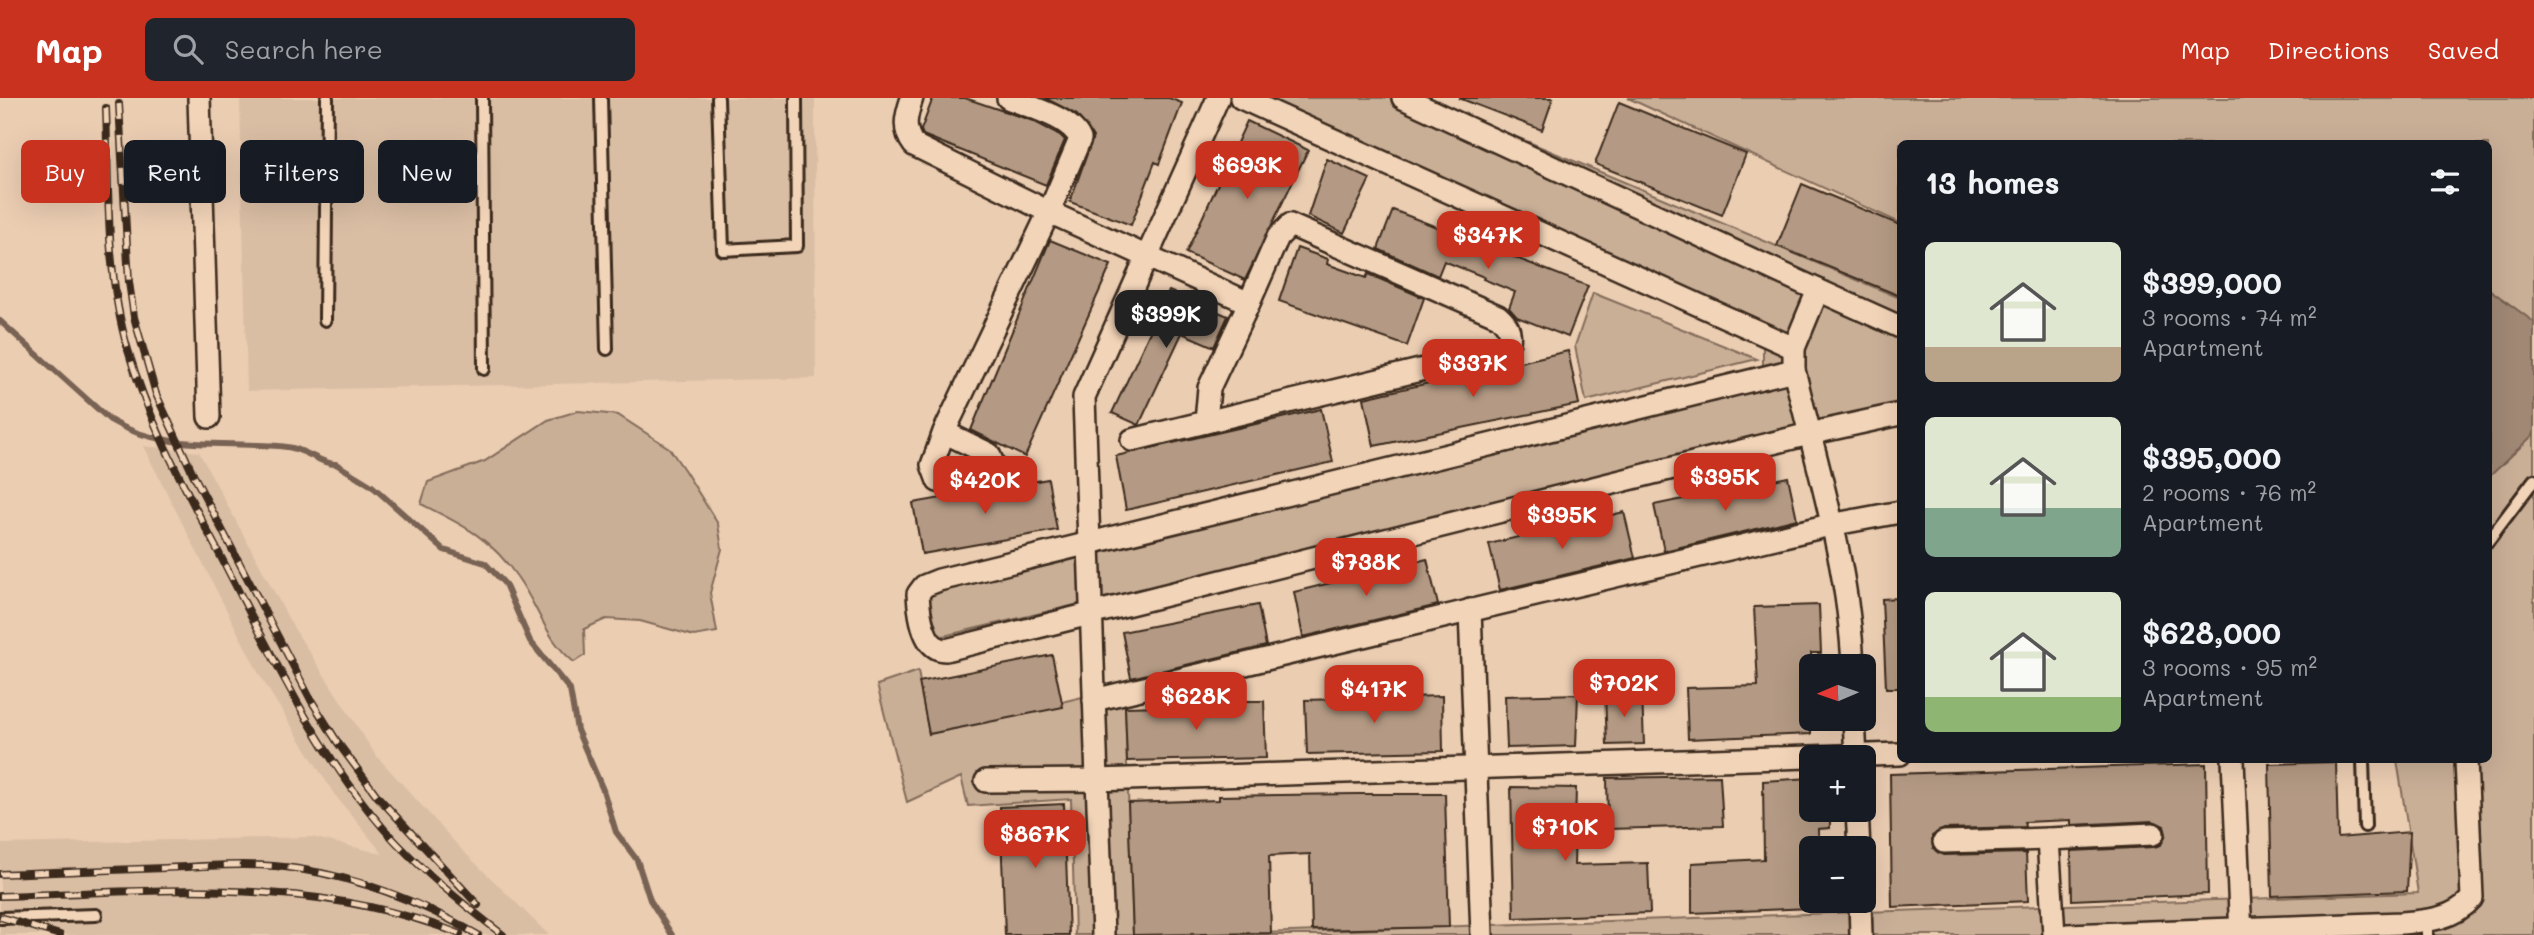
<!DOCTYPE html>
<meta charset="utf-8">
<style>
:root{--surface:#171b24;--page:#20242c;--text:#f1f3f6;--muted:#9ea1a6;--accent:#c8321e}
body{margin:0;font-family:Mali,sans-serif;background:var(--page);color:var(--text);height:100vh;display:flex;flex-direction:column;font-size:26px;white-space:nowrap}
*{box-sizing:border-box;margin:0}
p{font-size:23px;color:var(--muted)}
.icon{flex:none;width:38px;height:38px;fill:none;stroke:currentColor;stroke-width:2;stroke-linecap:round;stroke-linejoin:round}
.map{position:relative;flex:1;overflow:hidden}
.details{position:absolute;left:1897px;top:42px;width:595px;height:623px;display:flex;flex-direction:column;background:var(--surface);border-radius:10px;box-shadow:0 7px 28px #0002}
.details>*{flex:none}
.guide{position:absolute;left:21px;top:42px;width:665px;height:63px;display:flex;gap:14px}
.needle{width:46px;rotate:268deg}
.buttons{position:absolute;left:1799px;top:556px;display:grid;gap:14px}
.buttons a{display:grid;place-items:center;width:77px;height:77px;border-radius:10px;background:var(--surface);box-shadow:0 7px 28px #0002;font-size:35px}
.price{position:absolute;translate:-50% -60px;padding:0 16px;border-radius:14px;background:var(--accent);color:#fff;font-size:23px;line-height:46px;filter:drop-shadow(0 2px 4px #0008)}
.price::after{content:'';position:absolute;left:50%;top:42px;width:21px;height:16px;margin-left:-10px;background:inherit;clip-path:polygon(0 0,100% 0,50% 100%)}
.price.selected{background:#222;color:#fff}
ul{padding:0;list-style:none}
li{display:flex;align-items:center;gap:21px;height:175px;padding:0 28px}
li span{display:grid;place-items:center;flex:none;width:196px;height:140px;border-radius:10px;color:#555}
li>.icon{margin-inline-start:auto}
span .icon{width:84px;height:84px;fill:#fffc;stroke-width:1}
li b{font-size:30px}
h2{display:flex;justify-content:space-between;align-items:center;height:84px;padding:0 28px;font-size:30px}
.pill{padding:0 24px;border-radius:10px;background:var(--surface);box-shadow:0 7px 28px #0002;font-size:24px;line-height:63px}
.pill.selected{background:var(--accent);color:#fff}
header{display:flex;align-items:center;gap:42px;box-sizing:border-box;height:98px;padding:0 35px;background:var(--accent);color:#fff}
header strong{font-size:33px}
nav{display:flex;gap:38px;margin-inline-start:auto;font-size:24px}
.search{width:490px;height:63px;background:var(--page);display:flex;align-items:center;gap:18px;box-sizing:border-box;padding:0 24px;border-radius:10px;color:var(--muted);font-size:26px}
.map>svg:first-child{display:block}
.built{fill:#dabea4}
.green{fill:#caaf97;stroke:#826c5a;stroke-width:2}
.water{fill:#a08874;stroke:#786252;stroke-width:2}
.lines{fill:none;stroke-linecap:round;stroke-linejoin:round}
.stream{stroke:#786252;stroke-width:6}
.building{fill:#b49a84;stroke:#3b2a1e;stroke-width:2}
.lane-casing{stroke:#3b2a1e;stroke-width:16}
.street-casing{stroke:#3b2a1e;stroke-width:26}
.lane{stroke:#f2d4b8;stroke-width:10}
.street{stroke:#f2d4b8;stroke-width:21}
.rail-casing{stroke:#3b2a1e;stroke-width:8}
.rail{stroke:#f2d4b8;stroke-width:5;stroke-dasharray:16;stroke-linecap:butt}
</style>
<header>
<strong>Map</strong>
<div class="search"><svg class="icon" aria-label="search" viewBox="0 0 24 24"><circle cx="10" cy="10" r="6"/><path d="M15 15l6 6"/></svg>Search here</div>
<nav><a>Map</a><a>Directions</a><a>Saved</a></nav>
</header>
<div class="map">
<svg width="2534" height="837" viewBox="0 0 2534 837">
<rect width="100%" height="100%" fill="#ebcdb2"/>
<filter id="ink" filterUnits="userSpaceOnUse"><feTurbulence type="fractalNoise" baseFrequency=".0143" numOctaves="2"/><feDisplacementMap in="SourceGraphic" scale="14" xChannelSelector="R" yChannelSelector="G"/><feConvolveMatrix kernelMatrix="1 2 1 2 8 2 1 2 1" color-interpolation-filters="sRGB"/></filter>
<g filter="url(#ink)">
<g class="built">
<path d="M240,0H815L816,280L247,293Z"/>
<path d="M143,348L199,354L292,527L375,656L461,751L549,837H0V746L312,739L383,756L334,696L260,578Z"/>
</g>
<g class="green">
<path d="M1257,0H1424L1900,200V313L939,539L926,494L1763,284V229Z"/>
<path d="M1628,0H2534V837H1201L2418,795L2397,662H2488V46H1900V125Z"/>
<path d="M1593,195L1757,261L1586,303L1575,248Z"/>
<path d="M578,313L618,317L669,350L685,373L718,426L722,451L710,495L717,534L694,538L640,523L606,521L584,531L585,557L574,564C546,542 538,508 518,480C490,439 463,427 421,406L428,384L485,363L548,322Z"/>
<path d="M918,573L929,636L1132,587L1125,609L1133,837H1075L1071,701L968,708L961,679L907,704L877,587Z"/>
</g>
<path class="water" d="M2489,191L2534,224V336L2489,379Z"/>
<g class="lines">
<path class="stream" d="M0,223L110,322C164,355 226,342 287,349C303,350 323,367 336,366L372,388L444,452L485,465L505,486L530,543L570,592L577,632L603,692L616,734L637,762L650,802L672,837"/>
</g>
<g class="building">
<path d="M933,0H965L1033,23L1060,37L1065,42L1046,87L923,37L921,32Z"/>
<path d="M1045,0H1169L1182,5L1159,66L1155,64L1131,127L1070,104L1093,39L1077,17Z"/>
<path d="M1459,0H1553L1542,32Z"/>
<path d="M1619,4L1746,56L1722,117L1595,66Z"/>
<path d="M1247,23L1308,52L1245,182L1186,155Z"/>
<path d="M1327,61L1370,81L1344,135L1308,118Z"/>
<path d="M1802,86L1900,127V198L1777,148Z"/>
<path d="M1393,112L1588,188L1568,239L1517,219L1509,210L1515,194L1483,181L1484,179L1444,163L1438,178L1378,151Z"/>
<path d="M1050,142L1111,167L1025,359L971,332Z"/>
<path d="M1297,150L1328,161L1327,166L1366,180L1368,176L1424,200L1407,248L1279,203Z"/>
<path d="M1169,193L1228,218L1214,249L1182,235L1139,327L1112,315Z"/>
<path d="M1568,253L1579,306L1374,348L1364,300Z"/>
<path d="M1321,311L1333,364L1126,412L1116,358Z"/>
<path d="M1788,379L1797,421L1664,453L1654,407Z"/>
<path d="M1048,381L1057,432L922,456L913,405Z"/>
<path d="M1624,414L1635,460L1500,492L1489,446Z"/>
<path d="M1427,461L1438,507L1303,539L1294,494Z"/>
<path d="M1900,500V590H1886L1882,501Z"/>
<path d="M1258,507L1266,548L1131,580L1122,534Z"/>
<path d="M1819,507L1821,555H1811V636L1688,641L1686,590L1758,588L1754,509Z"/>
<path d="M1052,557L1063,609L929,636L919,584Z"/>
<path d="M1605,595H1642L1644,646L1607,647Z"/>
<path d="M1578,596L1576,648L1507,650L1505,598Z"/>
<path d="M1442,598L1443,653L1307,656L1305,602Z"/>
<path d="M1232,603H1264L1266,660L1127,663L1125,609L1232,606Z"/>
<path d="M2336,664L2338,740L2410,734L2407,793L2272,798L2269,666Z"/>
<path d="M2206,666L2208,796L2072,802L2071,753L2154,749L2161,747L2166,736L2164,728L2153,723L2071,727V722L2024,724L2025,729L1944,731L1932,738L1933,750L1944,757L2026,755L2028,803L1892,809L1890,676Z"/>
<path d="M1720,678L1723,728L1608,731L1607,680Z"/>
<path d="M1811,680V712H1830V730L1818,731L1819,751H1811V810L1692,815V765L1764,761L1763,683Z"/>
<path d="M1511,689L1576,690L1574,767L1648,765L1650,815L1514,820Z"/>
<path d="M1356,696H1445L1449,829L1312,832L1310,756L1269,758L1271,835L1133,837L1128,705L1219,702V698Z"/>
<path d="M1064,706L1069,837H1005L1000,709Z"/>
</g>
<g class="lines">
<g class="lane-casing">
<g id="lane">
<path d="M482,0L484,271"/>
<path d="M601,0L607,251"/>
<path d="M718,0L723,152L797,148L796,0"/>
<path d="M325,222L327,0"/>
<path d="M2488,443L2534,382"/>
<path d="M2363,662L2365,728"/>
<path d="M0,820L96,817"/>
<path d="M2427,823V837"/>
</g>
</g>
<g class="street-casing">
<g id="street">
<path d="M199,0L209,319"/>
<path d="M912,0C906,18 902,31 914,47L1049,114L1080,41C1071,19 1029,9 1008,0"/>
<path d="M1218,0L1084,299L1097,682L1900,656"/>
<path d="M1241,0L1794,250"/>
<path d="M1403,0L1818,192L1794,250V272C1817,369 1849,468 1853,569"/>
<path d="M1818,192L1900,229"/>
<path d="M1794,272L939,482L924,488L918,496C919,515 923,552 946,552L1809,336L1900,316"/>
<path d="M1206,324L1209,290L1249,205"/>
<path d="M944,334L989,356L994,368C979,377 955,385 938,383L932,367L944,334L1049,114L1249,205L1278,139L1290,127L1498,218C1507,226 1511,232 1509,244L1490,255L1132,342"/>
<path d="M1470,512L1482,837"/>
<path d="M1094,602L1830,427L1900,414"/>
<path d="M1854,621L1856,660"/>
<path d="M2233,662L2241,837"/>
<path d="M986,683L1097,682L1103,837"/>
<path d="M1857,712L1859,751"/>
<path d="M1944,744L2048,741"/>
<path d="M1860,803L1861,837"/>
<path d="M2054,837L2048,741L2153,736"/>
<path d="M2067,837L2402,825C2428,823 2454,821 2472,800L2466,662"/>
</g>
</g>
<use href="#lane" class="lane"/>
<use href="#street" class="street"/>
<g class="rail-casing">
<g id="rail">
<path d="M119,6L129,184L134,219L156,296L194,378L311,602L338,645L378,699L478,807"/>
<path d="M106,10C109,89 105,174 128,252C149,325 186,392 221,459C270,553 315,651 384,731C419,771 462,805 503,837"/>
<path d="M0,776C55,774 110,772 165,770C210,768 254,764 299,771C364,781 421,804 478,837"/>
<path d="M0,798C155,793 312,777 460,836"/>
<path d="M0,819L60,837"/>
</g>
</g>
<use href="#rail" class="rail"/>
</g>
</g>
</svg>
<div class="buttons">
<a><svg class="needle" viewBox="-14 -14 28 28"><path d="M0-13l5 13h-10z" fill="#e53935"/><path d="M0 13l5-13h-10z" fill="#9ea1a6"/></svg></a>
<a>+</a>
<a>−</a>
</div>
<b class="price" style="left:1247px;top:103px">$693K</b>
<b class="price" style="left:1488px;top:173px">$347K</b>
<b class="price selected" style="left:1166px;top:252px">$399K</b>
<b class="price" style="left:1473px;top:301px">$337K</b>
<b class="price" style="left:1725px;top:415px">$395K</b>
<b class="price" style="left:985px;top:418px">$420K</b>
<b class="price" style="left:1562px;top:453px">$395K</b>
<b class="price" style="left:1366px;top:500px">$738K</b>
<b class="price" style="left:1624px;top:621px">$702K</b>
<b class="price" style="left:1374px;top:627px">$417K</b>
<b class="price" style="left:1196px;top:634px">$628K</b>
<b class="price" style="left:1565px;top:765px">$710K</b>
<b class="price" style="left:1035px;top:772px">$867K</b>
<div class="guide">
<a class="pill selected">Buy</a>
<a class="pill">Rent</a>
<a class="pill">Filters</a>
<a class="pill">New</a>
</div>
<section class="details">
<h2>13 homes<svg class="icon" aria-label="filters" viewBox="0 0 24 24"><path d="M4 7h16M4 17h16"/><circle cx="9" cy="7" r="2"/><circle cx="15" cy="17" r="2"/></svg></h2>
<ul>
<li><span style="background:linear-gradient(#dfe7d0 75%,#b9a48a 0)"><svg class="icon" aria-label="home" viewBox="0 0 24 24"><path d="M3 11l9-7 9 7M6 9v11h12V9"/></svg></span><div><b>$399,000</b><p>3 rooms · 74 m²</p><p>Apartment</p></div></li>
<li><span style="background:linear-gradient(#dfe7d0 65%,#7fa58c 0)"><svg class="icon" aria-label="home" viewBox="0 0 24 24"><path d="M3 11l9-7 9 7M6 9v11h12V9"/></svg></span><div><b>$395,000</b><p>2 rooms · 76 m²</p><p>Apartment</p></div></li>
<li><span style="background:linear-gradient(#dfe7d0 75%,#8fb573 0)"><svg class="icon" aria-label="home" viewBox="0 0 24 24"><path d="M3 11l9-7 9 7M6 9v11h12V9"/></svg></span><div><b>$628,000</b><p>3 rooms · 95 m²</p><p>Apartment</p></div></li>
</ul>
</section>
</div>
